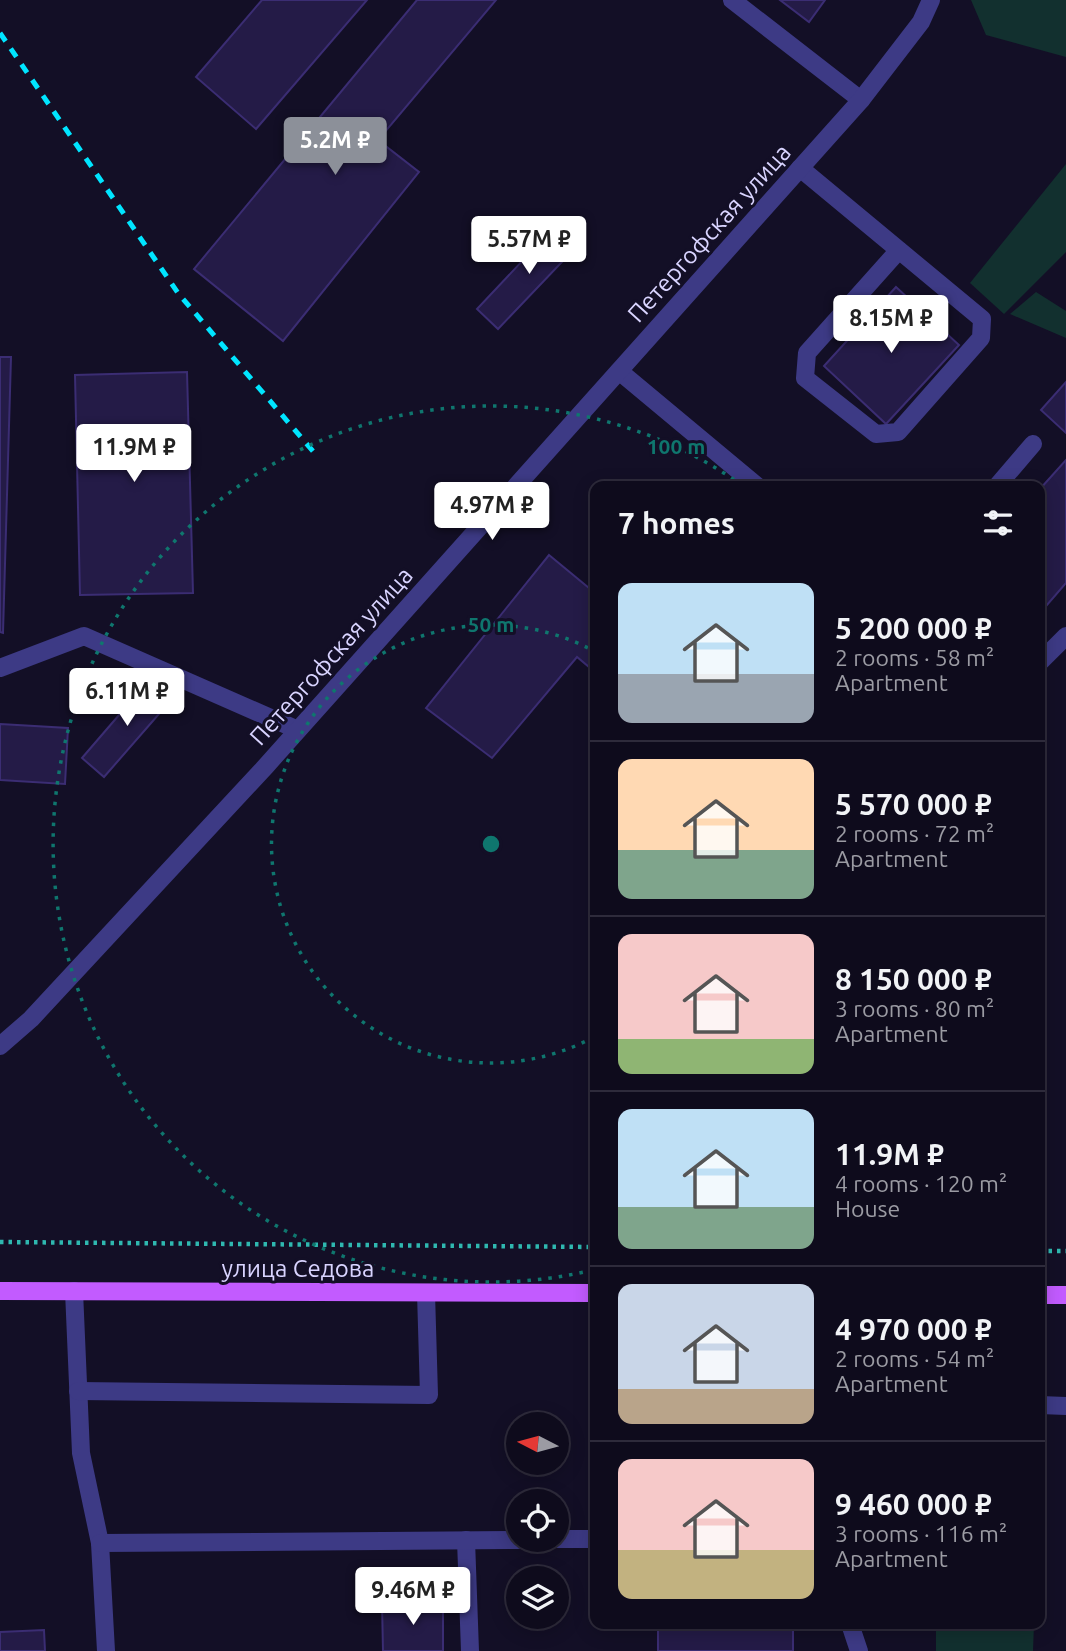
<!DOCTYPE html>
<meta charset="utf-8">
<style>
:root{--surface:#0e0b1c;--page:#1c1929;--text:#f1f3f6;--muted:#9b9ba3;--line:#2e2b3b;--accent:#8c9099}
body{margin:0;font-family:Ubuntu,sans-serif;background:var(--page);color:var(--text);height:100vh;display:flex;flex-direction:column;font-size:26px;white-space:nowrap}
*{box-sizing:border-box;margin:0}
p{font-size:23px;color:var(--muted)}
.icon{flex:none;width:38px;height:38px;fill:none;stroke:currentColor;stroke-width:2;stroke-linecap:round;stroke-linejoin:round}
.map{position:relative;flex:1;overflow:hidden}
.drawer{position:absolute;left:590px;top:481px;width:455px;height:1148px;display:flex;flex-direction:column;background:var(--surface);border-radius:14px;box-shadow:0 4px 18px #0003,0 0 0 2px var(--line)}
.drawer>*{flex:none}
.needle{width:46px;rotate:276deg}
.tools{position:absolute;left:506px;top:1412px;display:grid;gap:14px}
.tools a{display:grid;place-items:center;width:63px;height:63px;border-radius:50%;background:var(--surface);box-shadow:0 4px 18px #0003,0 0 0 2px var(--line);font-size:35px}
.price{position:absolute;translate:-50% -60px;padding:0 16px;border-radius:7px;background:#fff;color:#222;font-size:23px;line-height:46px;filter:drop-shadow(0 2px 4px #0008)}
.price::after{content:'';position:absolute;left:50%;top:42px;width:21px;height:16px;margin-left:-10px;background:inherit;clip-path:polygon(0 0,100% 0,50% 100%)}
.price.active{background:var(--accent);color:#fff}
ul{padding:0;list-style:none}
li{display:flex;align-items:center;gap:21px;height:175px;padding:0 28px}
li+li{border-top:2px solid var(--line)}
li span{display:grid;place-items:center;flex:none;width:196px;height:140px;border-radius:14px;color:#555}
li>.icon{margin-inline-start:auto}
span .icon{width:84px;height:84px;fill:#fffc;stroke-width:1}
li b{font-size:30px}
h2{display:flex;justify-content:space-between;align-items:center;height:84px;padding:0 28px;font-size:30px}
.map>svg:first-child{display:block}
.green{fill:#12302f}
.building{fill:#241b47;stroke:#3b2d73;stroke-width:2}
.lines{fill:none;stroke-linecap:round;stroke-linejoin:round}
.path{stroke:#2fb8b0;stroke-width:4.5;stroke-dasharray:3.5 5;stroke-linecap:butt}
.minor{stroke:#3d3a85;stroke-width:18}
.major{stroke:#c25bff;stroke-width:18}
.rail{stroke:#00e5ff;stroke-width:5;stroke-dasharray:10 9;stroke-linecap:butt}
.ring{fill:none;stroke:#0f766e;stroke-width:3.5;stroke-dasharray:3.5 7}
.labels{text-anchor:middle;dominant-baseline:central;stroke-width:6;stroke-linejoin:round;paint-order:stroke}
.street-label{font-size:24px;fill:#d9d4ff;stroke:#130f26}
.centre{fill:#0f766e;stroke:#130f26;stroke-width:3.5}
.ring-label{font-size:21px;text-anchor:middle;font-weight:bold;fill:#0f766e;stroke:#130f26;stroke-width:6;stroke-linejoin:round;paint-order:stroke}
</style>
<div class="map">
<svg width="1066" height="1651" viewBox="0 0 1066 1651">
<rect width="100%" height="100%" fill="#130f26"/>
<g class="green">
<path d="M971,0H1066V57L986,35Z"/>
<path d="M1066,164V252L1004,314L970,283Z"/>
<path d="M1036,292L1066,311V338L1010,314Z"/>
<path d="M936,1624H1034L1033,1651H936Z"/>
</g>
<g class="building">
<path d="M262,0H367L256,129L196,77Z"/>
<path d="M417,0H496L378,140L419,172L283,341L194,269Z"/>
<path d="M780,0H825L809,22Z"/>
<path d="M559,222L580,243L498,329L477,309Z"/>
<path d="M896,287L959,345L886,424L824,366Z"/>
<path d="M0,357H11L3,633L0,632Z"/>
<path d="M187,372L193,593L80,595L75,375Z"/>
<path d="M1066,382V433L1041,410Z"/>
<path d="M1066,460V583L1040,613V489Z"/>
<path d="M549,555L595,593V672L577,657L492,758L426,708Z"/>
<path d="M150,679L172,699L104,777L82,758Z"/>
<path d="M0,724L68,728L65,784L0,780Z"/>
<path d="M443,1602V1651H383L382,1603Z"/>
<rect x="658" y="1624" width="135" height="27"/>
<path d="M44,1630L45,1651H0V1632Z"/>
</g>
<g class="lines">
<g class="path">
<path d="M0,1242L595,1247"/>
<path d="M1040,1251H1066"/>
</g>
<g class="minor">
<path d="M732,0L861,100"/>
<path d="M800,168L982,319L981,338L898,432L876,434L805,378L807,353L899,250"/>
<path d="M619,371L757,486"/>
<path d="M997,486L1033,444"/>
<path d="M1040,662L1066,636"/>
<path d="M0,668L84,636L298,730"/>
<path d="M0,1046L31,1019L266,766L861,100L921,22L931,0"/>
<path d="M74,1291L81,1453L100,1543L106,1651"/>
<path d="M78,1391L429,1395L426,1293"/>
<path d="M1040,1405L1066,1406"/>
<path d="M556,1539H595"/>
<path d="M466,1540L470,1651"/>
<path d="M100,1543L518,1540"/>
<path d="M850,1624L859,1651"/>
</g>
<g class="major">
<path d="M0,1291L595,1293"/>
<path d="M1040,1295H1066"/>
</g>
<path class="rail" d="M0,33L178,293L317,456"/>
</g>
<g class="ring">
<path d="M594 1037A219 219 0 1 1 594 651"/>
<path d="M593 1270A438 438 0 1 1 742 485"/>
</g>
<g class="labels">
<g class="street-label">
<text transform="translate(709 233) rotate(-48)">Петергофская улица</text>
<text transform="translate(331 656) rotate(-48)">Петергофская улица</text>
<text x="298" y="1268">улица Седова</text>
</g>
</g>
<circle cx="491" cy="844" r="10" class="centre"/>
<g class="ring-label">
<text x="676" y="454">100 m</text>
<text x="491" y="632">50 m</text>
</g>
</svg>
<div class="tools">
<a><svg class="needle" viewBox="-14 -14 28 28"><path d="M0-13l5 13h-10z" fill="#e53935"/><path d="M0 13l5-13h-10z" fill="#9b9ba3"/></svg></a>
<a><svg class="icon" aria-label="locate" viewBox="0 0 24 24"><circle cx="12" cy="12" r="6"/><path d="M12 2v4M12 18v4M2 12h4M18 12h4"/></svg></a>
<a><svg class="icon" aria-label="layers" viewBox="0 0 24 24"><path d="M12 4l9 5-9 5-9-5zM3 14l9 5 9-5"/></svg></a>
</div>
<b class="price active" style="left:335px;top:177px">5.2M ₽</b>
<b class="price" style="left:529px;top:276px">5.57M ₽</b>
<b class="price" style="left:891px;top:355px">8.15M ₽</b>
<b class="price" style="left:134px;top:484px">11.9M ₽</b>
<b class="price" style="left:492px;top:542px">4.97M ₽</b>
<b class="price" style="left:127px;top:728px">6.11M ₽</b>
<b class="price" style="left:413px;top:1627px">9.46M ₽</b>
<section class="drawer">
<h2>7 homes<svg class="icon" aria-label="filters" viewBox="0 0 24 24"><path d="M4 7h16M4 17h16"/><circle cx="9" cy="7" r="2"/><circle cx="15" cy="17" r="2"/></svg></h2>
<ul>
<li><span style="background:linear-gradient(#bfe0f5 65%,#9aa5b1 0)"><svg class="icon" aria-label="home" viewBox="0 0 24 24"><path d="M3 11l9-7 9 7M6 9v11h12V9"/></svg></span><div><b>5 200 000 ₽</b><p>2 rooms · 58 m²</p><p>Apartment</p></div></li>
<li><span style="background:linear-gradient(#ffd9b3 65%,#7fa58c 0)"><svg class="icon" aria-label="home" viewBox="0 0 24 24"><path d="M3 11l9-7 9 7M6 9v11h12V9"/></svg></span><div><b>5 570 000 ₽</b><p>2 rooms · 72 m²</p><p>Apartment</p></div></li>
<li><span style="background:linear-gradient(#f6c9c9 75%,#8fb573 0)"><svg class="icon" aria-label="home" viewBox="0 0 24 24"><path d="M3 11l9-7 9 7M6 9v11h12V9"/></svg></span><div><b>8 150 000 ₽</b><p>3 rooms · 80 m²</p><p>Apartment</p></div></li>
<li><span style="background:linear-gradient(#bfe0f5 70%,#7fa58c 0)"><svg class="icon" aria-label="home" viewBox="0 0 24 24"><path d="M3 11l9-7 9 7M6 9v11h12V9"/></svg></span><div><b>11.9M ₽</b><p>4 rooms · 120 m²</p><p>House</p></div></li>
<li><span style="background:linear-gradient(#c9d6e8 75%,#b9a48a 0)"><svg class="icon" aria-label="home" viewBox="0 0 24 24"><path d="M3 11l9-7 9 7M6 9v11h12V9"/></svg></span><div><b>4 970 000 ₽</b><p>2 rooms · 54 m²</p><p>Apartment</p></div></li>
<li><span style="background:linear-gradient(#f6c9c9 65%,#c2b280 0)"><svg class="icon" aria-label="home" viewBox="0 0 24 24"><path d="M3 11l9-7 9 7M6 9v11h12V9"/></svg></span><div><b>9 460 000 ₽</b><p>3 rooms · 116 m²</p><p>Apartment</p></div></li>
</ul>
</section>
</div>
